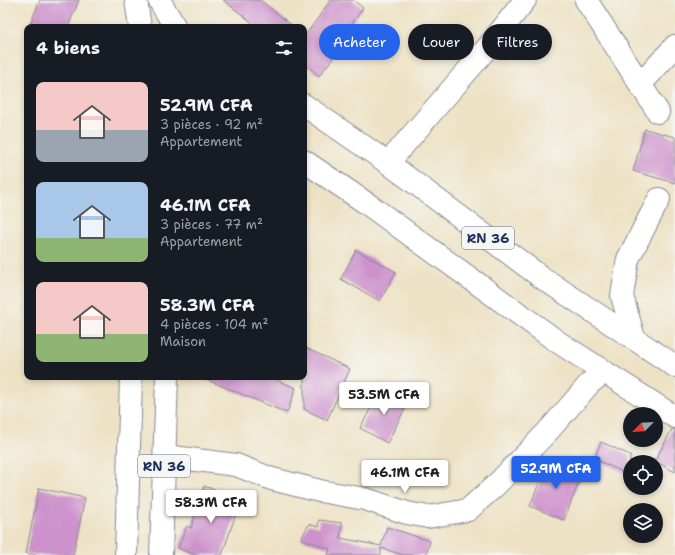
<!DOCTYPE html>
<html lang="fr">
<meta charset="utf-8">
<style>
:root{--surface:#171b24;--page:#242831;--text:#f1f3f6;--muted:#9ea1a6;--accent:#2563eb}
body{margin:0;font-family:"Shantell Sans",sans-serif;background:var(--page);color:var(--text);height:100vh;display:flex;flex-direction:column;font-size:15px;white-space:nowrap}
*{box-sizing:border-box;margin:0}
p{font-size:13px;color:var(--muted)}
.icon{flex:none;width:22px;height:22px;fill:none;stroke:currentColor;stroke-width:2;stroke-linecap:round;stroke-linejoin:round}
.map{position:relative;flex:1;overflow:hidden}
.sheet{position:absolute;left:24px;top:24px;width:283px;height:356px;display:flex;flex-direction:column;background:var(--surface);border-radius:8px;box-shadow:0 2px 6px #0003}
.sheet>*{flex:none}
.top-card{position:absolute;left:319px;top:24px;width:296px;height:36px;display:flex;gap:8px}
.needle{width:26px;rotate:246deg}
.buttons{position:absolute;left:623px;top:407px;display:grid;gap:8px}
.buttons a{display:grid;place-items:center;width:40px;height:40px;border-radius:50%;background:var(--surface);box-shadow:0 2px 6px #0003;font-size:20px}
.price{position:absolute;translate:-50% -34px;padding:0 9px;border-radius:4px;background:#fff;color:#222;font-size:13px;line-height:26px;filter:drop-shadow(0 1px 2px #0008)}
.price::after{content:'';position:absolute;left:50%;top:24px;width:12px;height:9px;margin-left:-6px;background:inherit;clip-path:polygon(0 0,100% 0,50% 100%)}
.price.current{background:var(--accent);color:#fff}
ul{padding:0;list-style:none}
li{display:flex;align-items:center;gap:12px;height:100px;padding:0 12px}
li span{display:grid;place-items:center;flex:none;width:112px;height:80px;border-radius:8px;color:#555}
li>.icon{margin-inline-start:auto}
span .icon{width:48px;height:48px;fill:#fffc;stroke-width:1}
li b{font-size:17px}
h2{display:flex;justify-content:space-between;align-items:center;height:48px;padding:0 12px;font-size:17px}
.pill{padding:0 14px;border-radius:18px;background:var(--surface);box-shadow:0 2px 6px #0003;font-size:14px;line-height:36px}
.pill.current{background:var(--accent);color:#fff}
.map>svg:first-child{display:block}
.building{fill:#cd92cc}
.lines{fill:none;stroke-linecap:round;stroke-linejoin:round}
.street-casing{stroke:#848892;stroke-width:24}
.primary-casing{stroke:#848892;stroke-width:24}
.street{stroke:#fff;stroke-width:22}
.primary{stroke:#fff;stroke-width:22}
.labels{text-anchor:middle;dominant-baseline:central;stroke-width:3;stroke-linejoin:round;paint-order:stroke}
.shield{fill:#f6f6f2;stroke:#5d6b8a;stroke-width:1}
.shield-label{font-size:13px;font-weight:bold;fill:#1b2f5e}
</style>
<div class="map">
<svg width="675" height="555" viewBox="0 0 675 555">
<rect width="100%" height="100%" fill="#f6f6f2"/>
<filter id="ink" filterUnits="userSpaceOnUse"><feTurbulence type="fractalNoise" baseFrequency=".025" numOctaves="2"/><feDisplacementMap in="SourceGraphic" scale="8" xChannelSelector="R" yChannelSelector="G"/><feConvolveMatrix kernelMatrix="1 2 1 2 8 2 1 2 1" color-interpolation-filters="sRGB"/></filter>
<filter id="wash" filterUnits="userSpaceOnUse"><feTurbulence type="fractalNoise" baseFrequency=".012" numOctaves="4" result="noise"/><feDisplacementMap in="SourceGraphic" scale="16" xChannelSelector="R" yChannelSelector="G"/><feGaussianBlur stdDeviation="0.9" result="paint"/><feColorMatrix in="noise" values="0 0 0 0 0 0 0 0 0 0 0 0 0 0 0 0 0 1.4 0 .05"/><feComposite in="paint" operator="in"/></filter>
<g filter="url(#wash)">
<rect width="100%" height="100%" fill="#ede2c5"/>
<g id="blocks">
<g class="building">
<path d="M40,0H79L68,27H29Z"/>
<path d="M223,0H260L294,27H258Z"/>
<path d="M331,0H353L363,8L329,55L333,58L319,76L304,63V37Z"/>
<path d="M645,129L675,137V183L633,171Z"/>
<path d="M356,250L396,272L380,301L341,279Z"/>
<path d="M304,347L350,369L327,420L304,409Z"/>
<path d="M200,377H269L296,388L287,413Z"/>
<path d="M382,388L408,403L387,443L360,428Z"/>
<path d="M672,429H675V472L655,461Z"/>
<path d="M601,442L630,455V475L594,459Z"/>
<path d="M548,460L582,474L564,520L530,506Z"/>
<path d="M204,486L241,499L222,555H195L178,548L187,526L191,528Z"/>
<path d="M39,488L85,498L73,555H38L26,553Z"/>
<path d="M319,520L342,523L340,538L381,546L387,527L430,541L426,555H403L381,548V555H328L330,549L301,539L309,524L318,527Z"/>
</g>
</g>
</g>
<g filter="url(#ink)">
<use href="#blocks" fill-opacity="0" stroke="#848892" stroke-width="1"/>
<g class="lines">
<g class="street-casing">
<g id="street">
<path d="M136,0L140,27"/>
<path d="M159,0L175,27"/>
<path d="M586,0L658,112"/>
<path d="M640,85L675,46"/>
<path d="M388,163L488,47L525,0"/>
<path d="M634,338L622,296L628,259L659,199"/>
<path d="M165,456L236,465L272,479L320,491L365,499L407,513L428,517L468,510L497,484L550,429L590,383L604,372"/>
</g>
</g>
<g class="primary-casing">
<g id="primary">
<path d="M304,105L388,163L541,277L675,366"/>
<path d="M304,161L369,205L558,342L675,417"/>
<path d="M126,555L131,377"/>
<path d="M161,555L167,377"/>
</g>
</g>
<use href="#street" class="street"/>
<use href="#primary" class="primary"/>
</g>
</g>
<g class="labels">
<g class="shield">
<rect x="462" y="227" width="52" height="22" rx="3"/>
<rect x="138" y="455" width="52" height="22" rx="3"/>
</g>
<g class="shield-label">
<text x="488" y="238">RN 36</text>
<text x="164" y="466">RN 36</text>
</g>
</g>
</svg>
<div class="buttons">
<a><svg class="needle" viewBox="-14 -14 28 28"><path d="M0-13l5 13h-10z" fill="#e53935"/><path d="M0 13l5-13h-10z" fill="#9ea1a6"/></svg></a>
<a><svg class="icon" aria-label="locate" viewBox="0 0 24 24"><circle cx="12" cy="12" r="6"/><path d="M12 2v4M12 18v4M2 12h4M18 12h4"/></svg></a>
<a><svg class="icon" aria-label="layers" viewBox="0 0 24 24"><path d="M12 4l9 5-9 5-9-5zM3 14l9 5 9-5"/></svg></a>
</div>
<b class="price" style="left:384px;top:416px">53.5M CFA</b>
<b class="price current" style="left:556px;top:490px">52.9M CFA</b>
<b class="price" style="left:405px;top:494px">46.1M CFA</b>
<b class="price" style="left:211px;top:524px">58.3M CFA</b>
<div class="top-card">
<a class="pill current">Acheter</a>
<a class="pill">Louer</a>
<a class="pill">Filtres</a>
</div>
<section class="sheet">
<h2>4 biens<svg class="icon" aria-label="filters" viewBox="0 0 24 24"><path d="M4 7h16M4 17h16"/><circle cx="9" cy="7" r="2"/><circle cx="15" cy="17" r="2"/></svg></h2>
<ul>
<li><span style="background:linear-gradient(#f6c9c9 60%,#9aa5b1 0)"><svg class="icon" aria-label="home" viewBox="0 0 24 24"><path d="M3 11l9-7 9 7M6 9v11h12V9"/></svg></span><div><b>52.9M CFA</b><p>3 pièces · 92 m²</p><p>Appartement</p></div></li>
<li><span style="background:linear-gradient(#a9c7e8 70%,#8fb573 0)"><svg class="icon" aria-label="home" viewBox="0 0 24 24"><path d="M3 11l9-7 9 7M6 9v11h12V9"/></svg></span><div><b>46.1M CFA</b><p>3 pièces · 77 m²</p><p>Appartement</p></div></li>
<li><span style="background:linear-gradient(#f6c9c9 65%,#8fb573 0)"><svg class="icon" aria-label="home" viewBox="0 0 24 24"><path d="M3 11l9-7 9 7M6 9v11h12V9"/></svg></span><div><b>58.3M CFA</b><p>4 pièces · 104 m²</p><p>Maison</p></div></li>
</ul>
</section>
</div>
